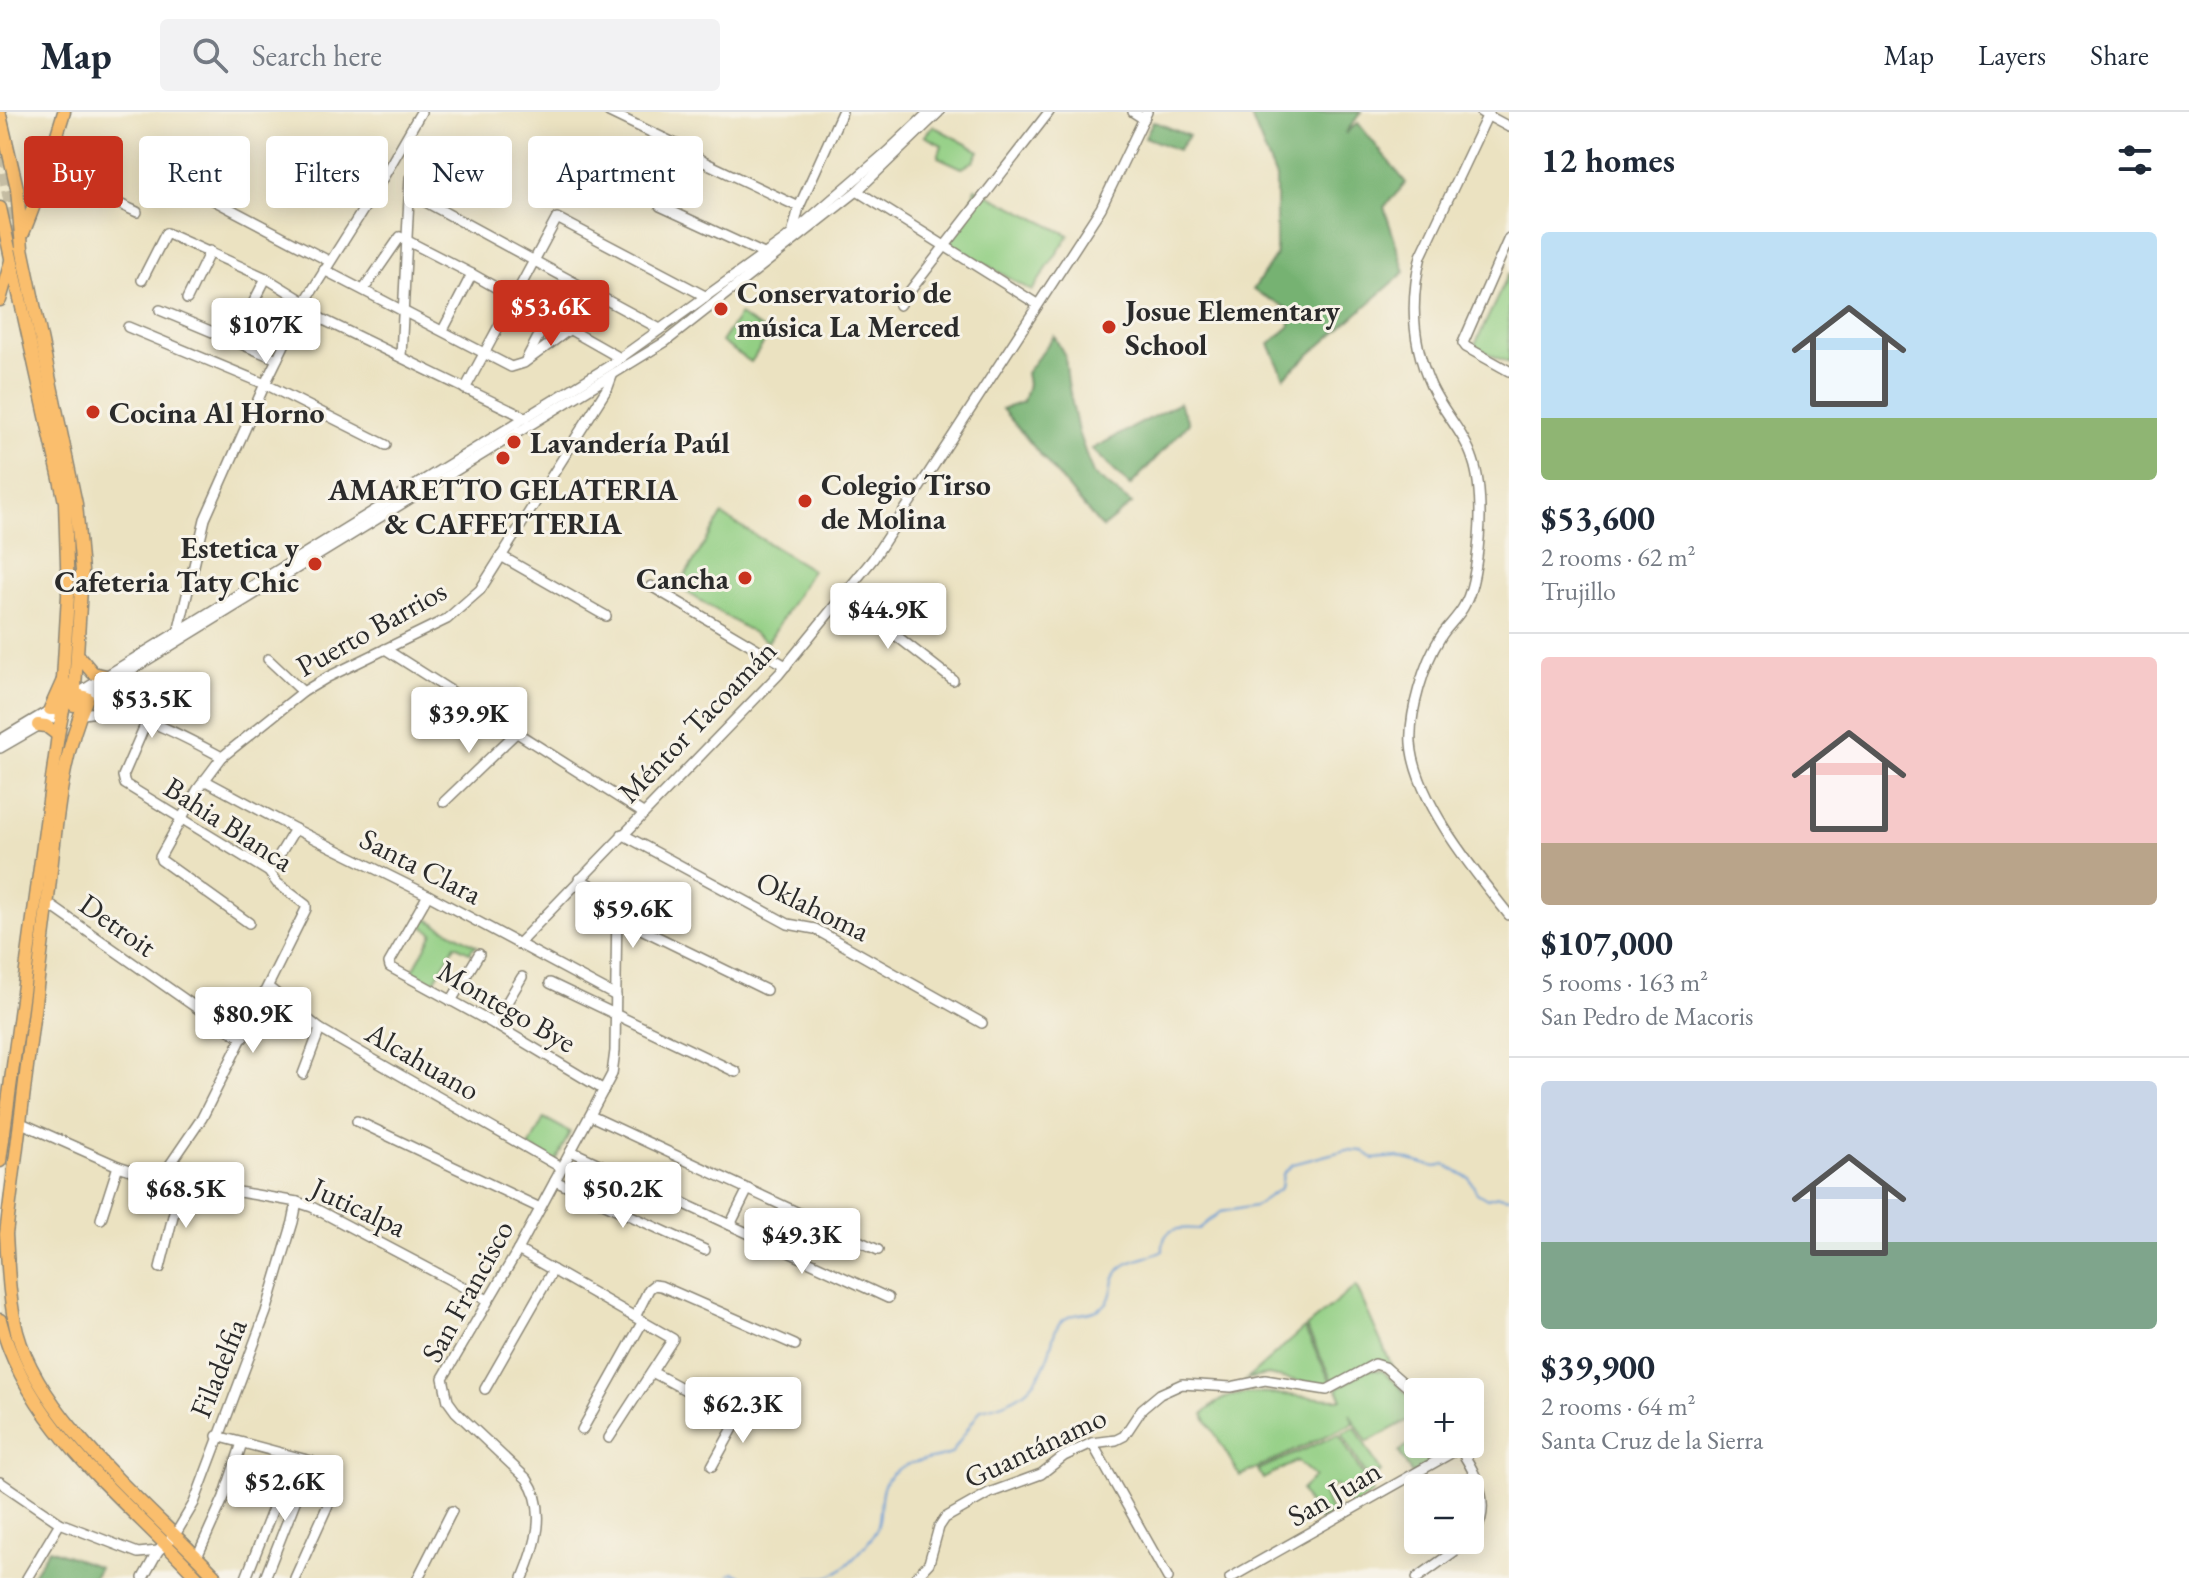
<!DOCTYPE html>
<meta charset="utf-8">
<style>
:root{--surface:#fff;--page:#f2f2f3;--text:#1f2937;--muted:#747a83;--line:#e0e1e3;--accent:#c8321e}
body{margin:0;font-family:"EB Garamond",serif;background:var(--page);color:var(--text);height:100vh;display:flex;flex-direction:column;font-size:30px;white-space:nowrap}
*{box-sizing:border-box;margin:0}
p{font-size:26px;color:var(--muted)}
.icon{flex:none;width:44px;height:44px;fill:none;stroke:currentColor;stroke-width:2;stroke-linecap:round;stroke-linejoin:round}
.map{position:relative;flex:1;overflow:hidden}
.drawer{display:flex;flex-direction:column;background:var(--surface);width:680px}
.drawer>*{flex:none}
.hud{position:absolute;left:24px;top:24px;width:760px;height:72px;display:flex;gap:16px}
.controls{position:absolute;left:1404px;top:1266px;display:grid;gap:16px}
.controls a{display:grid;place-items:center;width:80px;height:80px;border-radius:8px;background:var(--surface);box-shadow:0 4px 20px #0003;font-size:40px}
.price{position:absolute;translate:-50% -68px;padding:0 18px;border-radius:8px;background:#fff;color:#222;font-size:26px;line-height:52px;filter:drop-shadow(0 2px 4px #0008)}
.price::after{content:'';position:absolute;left:50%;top:48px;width:24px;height:18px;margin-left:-12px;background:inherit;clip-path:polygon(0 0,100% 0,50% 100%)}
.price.active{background:var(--accent);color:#fff}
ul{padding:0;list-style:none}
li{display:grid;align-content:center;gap:16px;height:424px;padding:0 32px}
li+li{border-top:2px solid var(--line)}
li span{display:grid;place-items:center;height:248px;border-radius:8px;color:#555}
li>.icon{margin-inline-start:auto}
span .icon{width:144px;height:144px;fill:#fffc;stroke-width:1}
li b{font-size:34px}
h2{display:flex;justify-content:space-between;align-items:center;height:96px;padding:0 32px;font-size:34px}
.chip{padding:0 28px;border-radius:8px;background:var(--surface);box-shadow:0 4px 20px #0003;font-size:28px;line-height:72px}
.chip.active{background:var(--accent);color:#fff}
header{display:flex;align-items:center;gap:48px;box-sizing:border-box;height:112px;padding:0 40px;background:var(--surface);border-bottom:2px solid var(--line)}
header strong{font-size:38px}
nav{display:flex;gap:44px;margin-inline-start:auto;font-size:28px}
.search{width:560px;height:72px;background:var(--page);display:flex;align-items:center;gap:20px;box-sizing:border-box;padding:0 28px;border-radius:8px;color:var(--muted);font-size:30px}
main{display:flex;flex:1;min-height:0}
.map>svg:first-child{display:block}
.green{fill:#93cf84;stroke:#5f7d58;stroke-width:2}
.forest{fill:#76b272;stroke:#506e4e;stroke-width:2}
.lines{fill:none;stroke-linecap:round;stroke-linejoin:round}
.stream{stroke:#6a9cd4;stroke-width:2}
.major-tunnel{stroke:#c5bda3;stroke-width:12;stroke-dasharray:12 6;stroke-linecap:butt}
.minor-casing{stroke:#8b8676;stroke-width:12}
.major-casing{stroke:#8b8676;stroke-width:15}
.minor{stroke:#fff;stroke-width:9}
.major{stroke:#fabe6d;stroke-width:12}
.poi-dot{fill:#c8321e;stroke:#f7f3e8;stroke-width:3}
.labels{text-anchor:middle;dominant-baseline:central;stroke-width:6;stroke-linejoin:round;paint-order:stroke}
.poi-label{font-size:30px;font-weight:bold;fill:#2b2b2b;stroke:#f7f3e8;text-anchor:start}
.street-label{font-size:30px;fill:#2b2b2b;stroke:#f7f3e8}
</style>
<header>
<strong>Map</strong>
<div class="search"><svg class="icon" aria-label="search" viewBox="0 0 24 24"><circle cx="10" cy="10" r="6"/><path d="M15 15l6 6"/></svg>Search here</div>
<nav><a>Map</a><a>Layers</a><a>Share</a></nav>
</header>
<main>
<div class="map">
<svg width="1509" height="1466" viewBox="0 0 1509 1466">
<rect width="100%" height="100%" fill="#f7f3e8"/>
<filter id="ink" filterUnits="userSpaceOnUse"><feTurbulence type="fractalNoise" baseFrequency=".0125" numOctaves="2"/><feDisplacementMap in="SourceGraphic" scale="16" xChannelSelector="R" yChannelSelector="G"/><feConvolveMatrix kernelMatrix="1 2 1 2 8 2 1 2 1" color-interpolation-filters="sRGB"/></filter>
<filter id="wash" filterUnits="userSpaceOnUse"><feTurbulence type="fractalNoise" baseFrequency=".006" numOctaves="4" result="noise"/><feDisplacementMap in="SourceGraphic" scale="32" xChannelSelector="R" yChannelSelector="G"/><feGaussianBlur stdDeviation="1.8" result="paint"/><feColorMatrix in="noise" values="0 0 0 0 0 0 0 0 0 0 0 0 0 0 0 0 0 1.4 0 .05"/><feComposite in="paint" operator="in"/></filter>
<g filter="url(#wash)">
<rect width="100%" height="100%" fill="#ebe2c1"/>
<g class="green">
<path d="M933,14L979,39L974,49L962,56L938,45L942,33L924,24Z"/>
<path d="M975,76L1069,123L1032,179L948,131L967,108Z"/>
<path d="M1509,161V251L1474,235Z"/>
<path d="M739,203L770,222L751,250L721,230Z"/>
<path d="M722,403L812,458L768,530L678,475Z"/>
<path d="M422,804L477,834L471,837V841L455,833L431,875L410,864L433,821L418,811Z"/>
<path d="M544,1006L570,1020L556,1049L529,1035Z"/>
<path d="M1356,1174L1394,1259L1376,1248L1333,1270L1306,1215Z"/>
<path d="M1304,1216L1332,1272L1318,1273L1268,1263L1247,1267Z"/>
<path d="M1367,1257L1383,1259L1418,1293V1303L1367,1330L1350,1302L1354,1311L1240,1364L1203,1302C1209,1297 1216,1290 1223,1287C1249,1274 1311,1288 1342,1287L1337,1277Z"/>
<path d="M1416,1307L1418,1332H1427L1434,1350L1412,1362L1399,1340L1416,1328L1410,1310Z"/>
<path d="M1355,1315L1381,1360L1368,1367L1342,1321Z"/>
<path d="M1339,1322L1373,1381L1351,1395L1336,1373L1323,1379L1332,1403L1322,1410L1314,1404L1301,1378L1315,1365L1297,1349L1263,1367L1258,1358Z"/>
</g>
<g class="forest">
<path d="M1249,0H1361L1345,22L1358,11L1406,71L1384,95L1405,160L1284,265L1269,232L1290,214L1288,197L1253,178L1276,143V66Z"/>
<path d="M1153,9L1189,24L1178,38L1145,25Z"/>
<path d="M1054,224L1065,244L1068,271L1078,320L1093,362L1132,392L1102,416L1002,297L1023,290L1028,272L1026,261Z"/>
<path d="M1179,291L1189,311L1130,374L1092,337Z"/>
<path d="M49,1437L99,1455L93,1466H31Z"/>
</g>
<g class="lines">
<g class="stream">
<path d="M729,1463L734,1461L745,1466"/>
<path d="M808,1466C815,1464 820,1466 826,1465C841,1463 874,1428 878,1413C883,1394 876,1376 893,1361C909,1347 932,1349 951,1342L981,1297C1018,1289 1037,1277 1049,1241C1052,1232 1053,1220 1059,1212C1070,1199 1086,1204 1099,1197C1116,1188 1109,1173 1118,1160C1127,1146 1149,1147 1163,1139C1161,1114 1179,1116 1199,1117L1220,1100L1255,1094L1281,1076L1283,1062L1293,1052L1346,1038L1363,1039L1374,1047L1397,1045L1436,1055L1445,1053L1469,1066L1477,1081L1487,1087L1498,1084L1509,1086"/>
</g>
</g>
</g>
<g filter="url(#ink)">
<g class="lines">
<g class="major-tunnel">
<path d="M0,43L17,127"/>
<path d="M12,120L28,192"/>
<path d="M73,473L74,415"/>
<path d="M71,553L72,511"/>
</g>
<g class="minor-casing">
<g id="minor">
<path d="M609,0L686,37L704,50L799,95L793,119"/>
<path d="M1133,0L1144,7"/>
<path d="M1481,0L1509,15"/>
<path d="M1489,0L1421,144C1410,188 1412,232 1431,274C1443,300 1465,322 1473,348C1479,365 1480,385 1480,403C1480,425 1476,472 1465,492C1459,505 1447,514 1440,526C1424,551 1409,601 1411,631C1415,688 1474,759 1509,803"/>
<path d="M46,55L70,64L76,72L137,100"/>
<path d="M162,61L329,149"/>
<path d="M857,79L1037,192"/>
<path d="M411,82L660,217"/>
<path d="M660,94L764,142"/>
<path d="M799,95L842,0"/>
<path d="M1509,126L1463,231L1466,235L1509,259"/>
<path d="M324,158L511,255L524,251L570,217"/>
<path d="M142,168L166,121L266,166L305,190"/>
<path d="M364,177L400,125L472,162L620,246"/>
<path d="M187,187L210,139"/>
<path d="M899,193L1049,0"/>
<path d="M301,197L526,306"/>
<path d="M160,198L277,247"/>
<path d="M244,209L266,166"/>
<path d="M128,215L265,272L386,333"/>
<path d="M443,218L472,162"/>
<path d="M401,244L410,66"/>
<path d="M526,248L548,206"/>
<path d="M465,277L557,106L705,184"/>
<path d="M501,444L606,504"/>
<path d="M651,474L786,554"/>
<path d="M844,483L953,568"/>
<path d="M178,521L205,407L265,272L305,190L380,71L421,0"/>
<path d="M385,537L643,701"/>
<path d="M268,547L303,580"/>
<path d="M75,583L609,254L786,127L888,39L929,0"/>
<path d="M84,587L665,230L857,79L939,0"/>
<path d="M79,603C126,590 182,624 222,645"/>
<path d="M146,611L123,664L125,672L269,760L277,771L306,793V797L202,1006L161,1066"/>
<path d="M0,628L55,595"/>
<path d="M0,636L64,599"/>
<path d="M204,668L295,717L428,783L616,884"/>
<path d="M444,690L517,620"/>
<path d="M622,722L788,812L815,817L982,911"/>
<path d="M269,760L295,717"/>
<path d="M428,783L389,851L390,855L494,912L604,978"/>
<path d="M47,791L224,915L243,926"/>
<path d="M617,809L631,812L766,878"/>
<path d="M249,811L161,748L160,745L198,677L222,645L303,580L328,565L447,507L480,478L608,275L612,264"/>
<path d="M518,832L779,562L873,447L1101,96L1147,0"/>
<path d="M550,871L736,960"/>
<path d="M268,875L320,917L562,1056"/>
<path d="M451,889L479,842"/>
<path d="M494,912L522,865"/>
<path d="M303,962L320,917"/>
<path d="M591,1004L878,1138"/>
<path d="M357,1009L540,1096"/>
<path d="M19,1010L118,1054L152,1065L297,1090L312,1095L488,1188"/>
<path d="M571,1039L730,1113L748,1077"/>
<path d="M555,1069L705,1138"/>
<path d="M101,1107L118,1054"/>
<path d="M730,1113L888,1186"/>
<path d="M518,1138L673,1227L609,1326"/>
<path d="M160,1156L181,1072"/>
<path d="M635,1205L649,1177L654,1173L661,1174L795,1233"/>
<path d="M652,1260L736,1305L737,1309L712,1354"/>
<path d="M485,1277L553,1158"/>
<path d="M582,1318L643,1209"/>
<path d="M217,1324L311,1349L336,1369L337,1373L295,1466"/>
<path d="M1092,1331L1168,1466"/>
<path d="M1457,1333C1477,1361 1495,1397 1470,1428"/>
<path d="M0,1370L60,1411L138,1441L158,1439"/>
<path d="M197,1445L224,1385L242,1331"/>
<path d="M27,1466L60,1411"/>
<path d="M143,1466L158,1439L175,1423L194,1391L266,1200L293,1110L297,1090"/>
<path d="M246,1466L293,1345"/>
<path d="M265,1466L311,1349"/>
<path d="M418,1466L452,1399"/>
<path d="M523,1466C536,1435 548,1397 527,1367L456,1300L448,1289L443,1266L518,1138L612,962L615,939L617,792L615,786L579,767"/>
<path d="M915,1466L929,1451L939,1415L945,1406L989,1381L1041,1362L1064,1344L1092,1331L1116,1328L1124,1324L1142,1297L1160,1282L1182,1272L1231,1275L1265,1268L1327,1278L1375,1252L1385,1255L1418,1284"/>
<path d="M1230,1466L1460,1336"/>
<path d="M1417,1466L1470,1428"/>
</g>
</g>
<g class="major-casing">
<g id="major">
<path d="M0,3L17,76L22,136L76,392L82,459L74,593"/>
<path d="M0,96L65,390L68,483L63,567L68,580L87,586C59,649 55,726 47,795C33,904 19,1013 6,1122C8,1155 9,1188 17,1220C41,1309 154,1398 217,1466"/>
<path d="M23,121C40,82 51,41 64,0"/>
<path d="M0,188L11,149"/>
<path d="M78,543L93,561L106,564"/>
<path d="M62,600L56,597H50L63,568"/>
<path d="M38,613L46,614L58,623"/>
<path d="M0,1049L58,623L65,588"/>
<path d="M0,1208C27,1316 126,1387 198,1466"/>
</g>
</g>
<use href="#minor" class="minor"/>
<use href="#major" class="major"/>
</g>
</g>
<g class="poi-dot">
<circle cx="721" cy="197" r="8"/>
<circle cx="1109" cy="215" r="8"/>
<circle cx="93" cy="300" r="8"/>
<circle cx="514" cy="330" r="8"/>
<circle cx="503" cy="346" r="8"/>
<circle cx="805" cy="389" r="8"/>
<circle cx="315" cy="452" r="8"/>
<circle cx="745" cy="466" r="8"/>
</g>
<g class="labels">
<g class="poi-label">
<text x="737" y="180">Conservatorio de<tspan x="737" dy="34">música La Merced</tspan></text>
<text x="1125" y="198">Josue Elementary<tspan x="1125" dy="34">School</tspan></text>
<text x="109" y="300">Cocina Al Horno</text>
<text x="530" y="330">Lavandería Paúl</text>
<text x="821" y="372">Colegio Tirso<tspan x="821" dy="34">de Molina</tspan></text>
<text x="503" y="377" text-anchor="middle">AMARETTO GELATERIA<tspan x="503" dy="34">&amp; CAFFETTERIA</tspan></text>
<text x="299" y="435" text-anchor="end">Estetica y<tspan x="299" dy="34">Cafeteria Taty Chic</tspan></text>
<text x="729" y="466" text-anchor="end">Cancha</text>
</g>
<g class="street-label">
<text transform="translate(371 516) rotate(-29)">Puerto Barrios</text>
<text transform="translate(697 609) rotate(-46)">Méntor Tacoamán</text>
<text transform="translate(229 712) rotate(33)">Bahia Blanca</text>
<text transform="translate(421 754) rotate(27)">Santa Clara</text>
<text transform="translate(813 794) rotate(26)">Oklahoma</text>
<text transform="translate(118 813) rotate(35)">Detroit</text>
<text transform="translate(507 894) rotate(30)">Montego Bye</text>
<text transform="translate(423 949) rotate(30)">Alcahuano</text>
<text transform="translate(359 1095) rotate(25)">Juticalpa</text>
<text transform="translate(467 1179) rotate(-61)">San Francisco</text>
<text transform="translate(218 1256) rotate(-68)">Filadelfia</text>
<text transform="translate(1035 1335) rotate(-25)">Guantánamo</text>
<text transform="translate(1334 1381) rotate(-30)">San Juan</text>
</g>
</g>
</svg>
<div class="controls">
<a>+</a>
<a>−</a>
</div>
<b class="price active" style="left:551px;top:236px">$53.6K</b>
<b class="price" style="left:266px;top:254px">$107K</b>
<b class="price" style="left:888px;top:539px">$44.9K</b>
<b class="price" style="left:152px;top:628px">$53.5K</b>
<b class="price" style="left:469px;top:643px">$39.9K</b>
<b class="price" style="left:633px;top:838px">$59.6K</b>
<b class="price" style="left:253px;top:943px">$80.9K</b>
<b class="price" style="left:186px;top:1118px">$68.5K</b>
<b class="price" style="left:623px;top:1118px">$50.2K</b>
<b class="price" style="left:802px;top:1164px">$49.3K</b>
<b class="price" style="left:743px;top:1333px">$62.3K</b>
<b class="price" style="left:285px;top:1411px">$52.6K</b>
<div class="hud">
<a class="chip active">Buy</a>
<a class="chip">Rent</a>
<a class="chip">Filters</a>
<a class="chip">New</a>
<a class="chip">Apartment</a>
</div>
</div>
<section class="drawer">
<h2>12 homes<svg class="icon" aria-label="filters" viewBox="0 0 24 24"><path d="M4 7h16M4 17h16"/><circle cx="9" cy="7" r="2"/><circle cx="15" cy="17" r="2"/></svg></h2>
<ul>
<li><span style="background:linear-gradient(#bfe0f5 75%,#8fb573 0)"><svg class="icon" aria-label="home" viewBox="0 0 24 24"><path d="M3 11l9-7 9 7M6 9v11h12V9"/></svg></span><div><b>$53,600</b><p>2 rooms · 62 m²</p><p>Trujillo</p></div></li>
<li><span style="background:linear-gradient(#f6c9c9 75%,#b9a48a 0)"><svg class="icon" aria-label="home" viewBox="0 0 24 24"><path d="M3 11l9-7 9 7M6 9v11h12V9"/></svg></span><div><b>$107,000</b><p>5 rooms · 163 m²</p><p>San Pedro de Macoris</p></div></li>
<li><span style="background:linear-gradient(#c9d6e8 65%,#7fa58c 0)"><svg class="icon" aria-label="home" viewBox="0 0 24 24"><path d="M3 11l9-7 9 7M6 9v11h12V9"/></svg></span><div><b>$39,900</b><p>2 rooms · 64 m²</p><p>Santa Cruz de la Sierra</p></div></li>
</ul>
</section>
</main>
